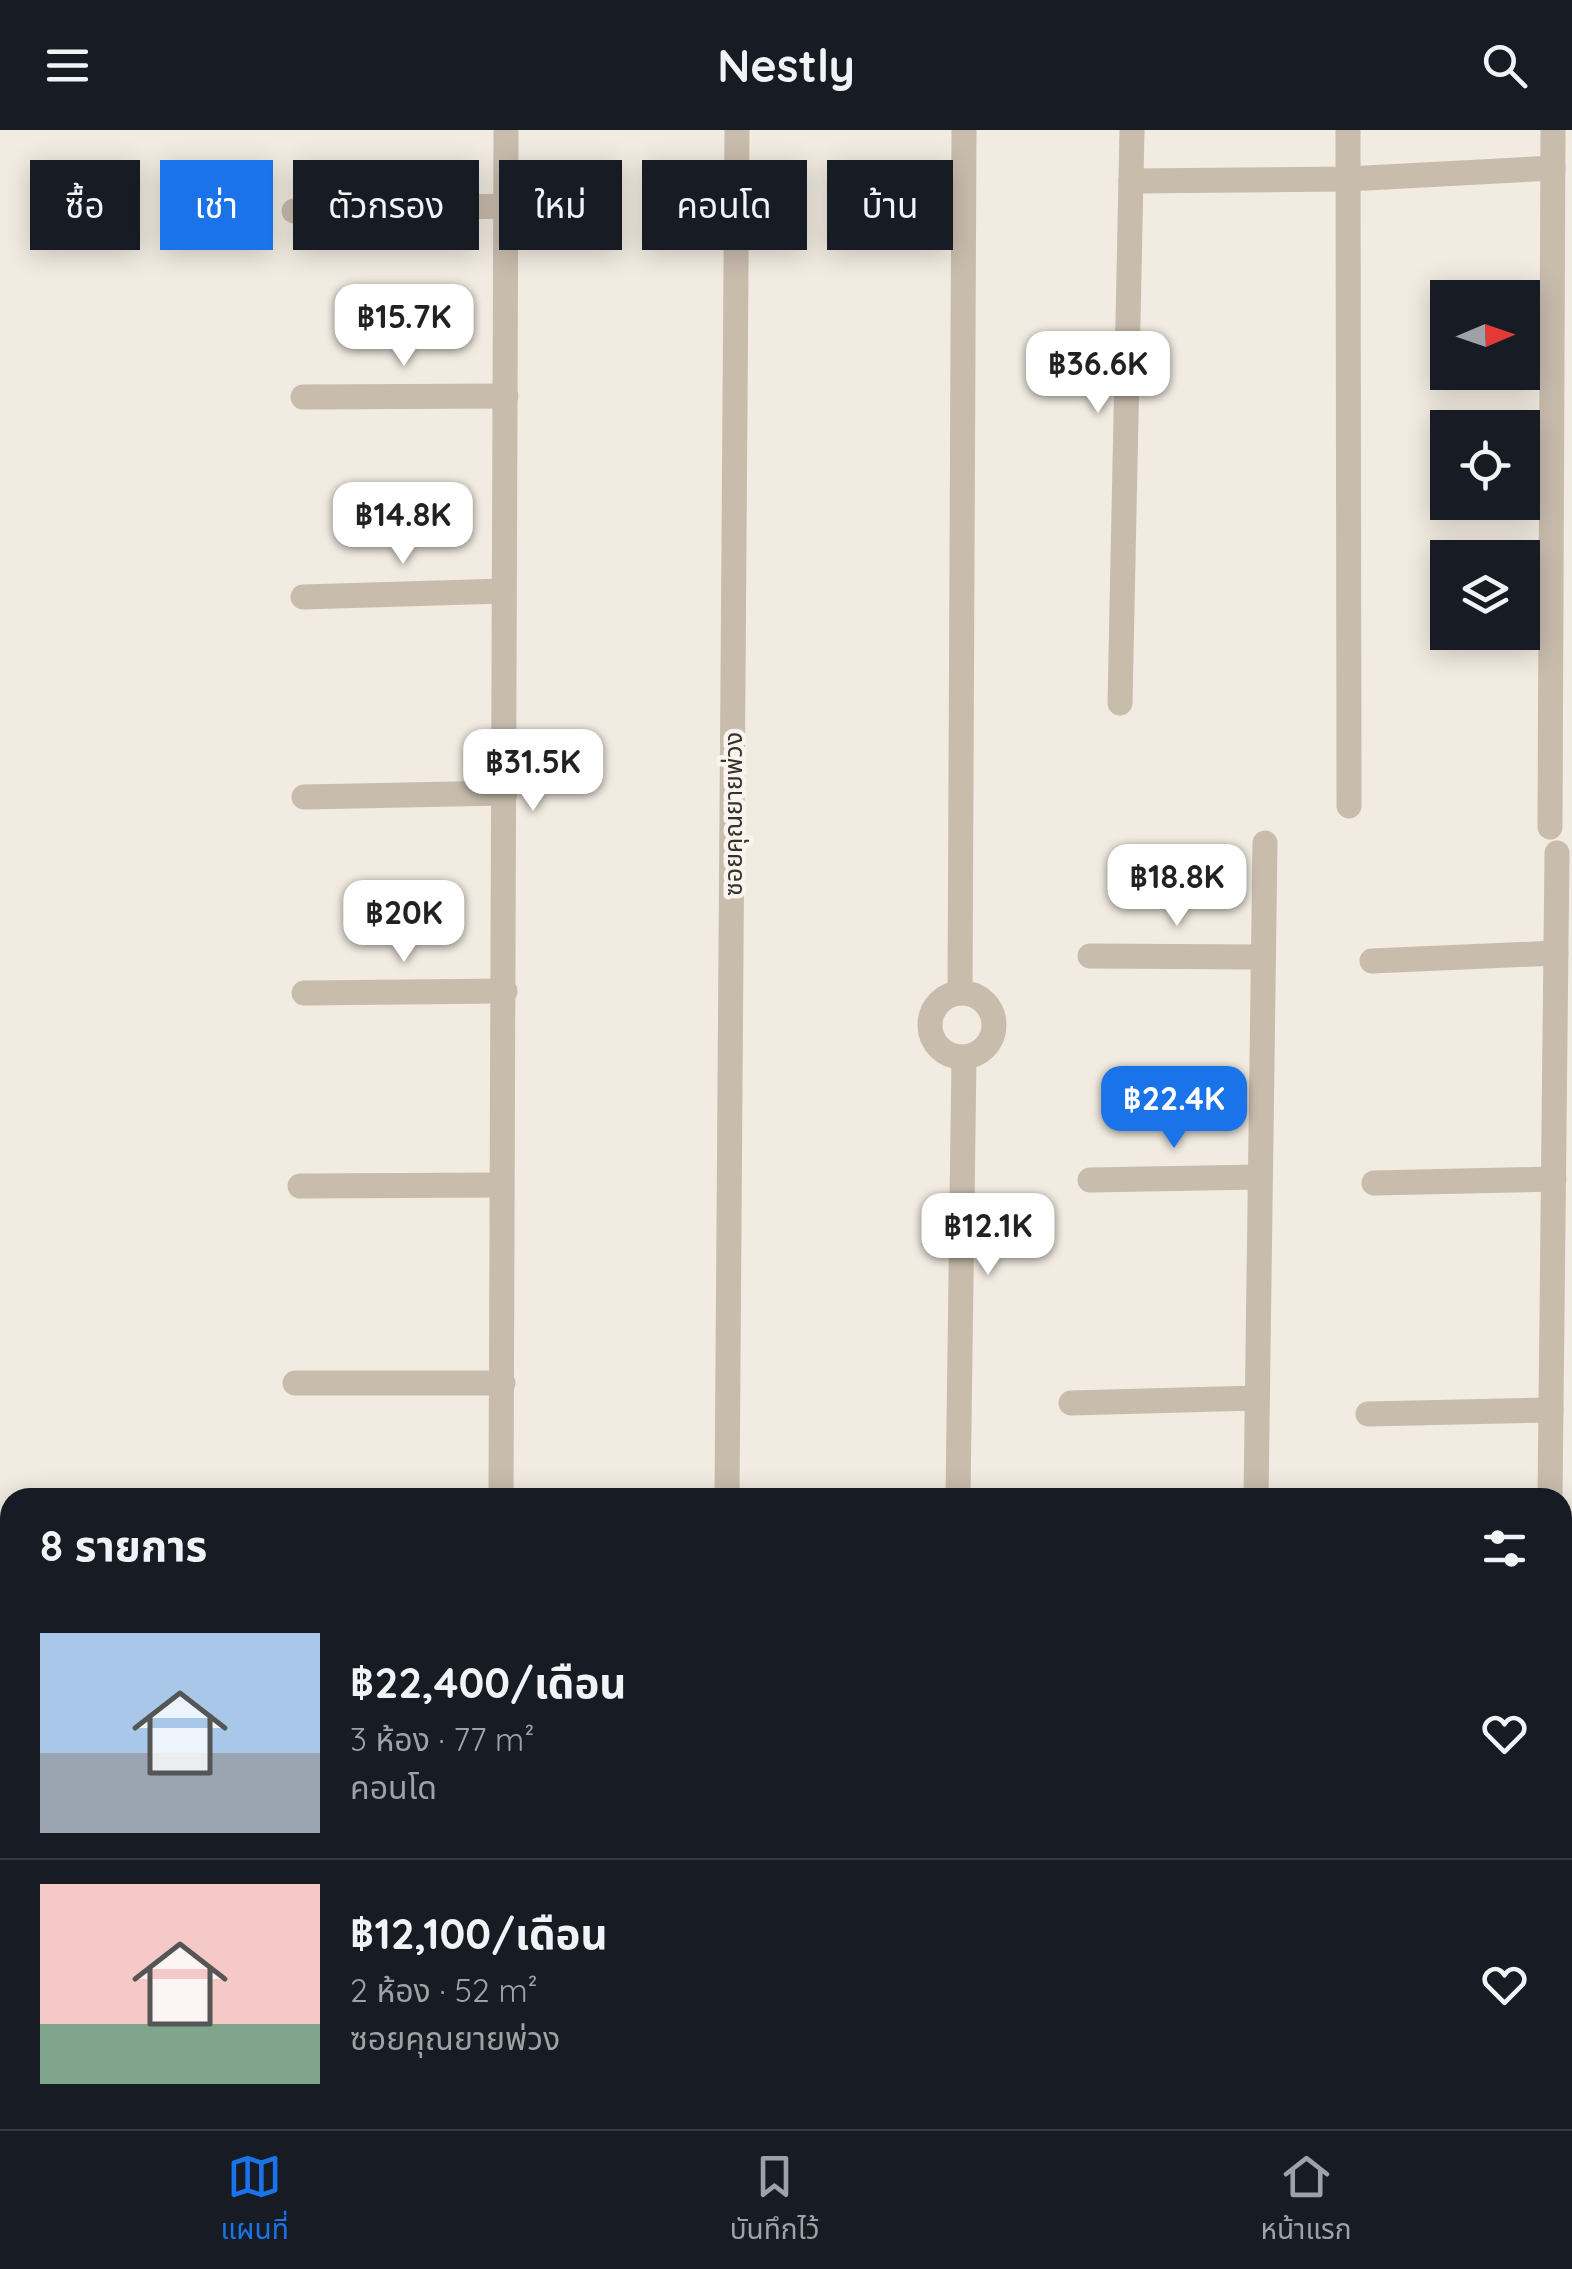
<!DOCTYPE html>
<html lang="th">
<meta charset="utf-8">
<style>
:root{--surface:#171b24;--page:#20242c;--text:#f1f3f6;--muted:#9ea1a6;--line:#363941;--accent:#1a73e8}
body{margin:0;font-family:Quicksand,"Noto Sans Thai",sans-serif;background:var(--page);color:var(--text);height:100vh;display:flex;flex-direction:column;font-size:38px;white-space:nowrap}
*{box-sizing:border-box;margin:0}
p{font-size:32px;color:var(--muted)}
.icon{flex:none;width:55px;height:55px;fill:none;stroke:currentColor;stroke-width:2;stroke-linecap:round;stroke-linejoin:round}
.map{position:relative;flex:1;overflow:hidden}
.drawer{position:absolute;left:0px;top:1358px;width:1572px;height:642px;display:flex;flex-direction:column;background:var(--surface);border-radius:30px 30px 0 0;box-shadow:0 5px 25px #0003}
.drawer>*{flex:none}
.hud{position:absolute;left:30px;top:30px;width:1000px;height:90px;display:flex;gap:20px}
.needle{width:65px;rotate:88deg}
.tools{position:absolute;left:1430px;top:150px;display:grid;gap:20px}
.tools a{display:grid;place-items:center;width:110px;height:110px;border-radius:0px;background:var(--surface);box-shadow:0 5px 25px #0003;font-size:50px}
.price{position:absolute;translate:-50% -85px;padding:0 22px;border-radius:20px;background:#fff;color:#222;font-size:32px;line-height:65px;filter:drop-shadow(0 2px 5px #0008)}
.price::after{content:'';position:absolute;left:50%;top:60px;width:30px;height:22px;margin-left:-15px;background:inherit;clip-path:polygon(0 0,100% 0,50% 100%)}
.price.selected{background:var(--accent);color:#fff}
ul{padding:0;list-style:none}
li{display:flex;align-items:center;gap:30px;height:250px;padding:0 40px}
li+li{border-top:2px solid var(--line)}
li span{display:grid;place-items:center;flex:none;width:280px;height:200px;border-radius:0px;color:#555}
li>.icon{margin-inline-start:auto}
span .icon{width:120px;height:120px;fill:#fffc;stroke-width:1}
li b{font-size:42px}
h2{display:flex;justify-content:space-between;align-items:center;height:120px;padding:0 40px;font-size:42px}
.chip{padding:0 35px;border-radius:0px;background:var(--surface);box-shadow:0 5px 25px #0003;font-size:35px;line-height:90px}
.chip.selected{background:var(--accent);color:#fff}
header{display:flex;justify-content:space-between;align-items:center;height:130px;padding:0 40px;background:var(--surface);font-size:45px;font-weight:700}
.tabs{display:flex;justify-content:space-around;align-items:center;height:140px;border-top:2px solid var(--line);background:var(--surface);font-size:28px;color:var(--muted)}
.tabs a{display:grid;justify-items:center;gap:5px}
.tabs .selected{color:var(--accent)}
.map>svg:first-child{display:block}
.lines{fill:none;stroke-linecap:round;stroke-linejoin:round}
.minor{stroke:#c8bcad;stroke-width:25}
.labels{text-anchor:middle;dominant-baseline:central;stroke-width:9;stroke-linejoin:round;paint-order:stroke}
.street-label{font-size:25px;fill:#38302b;stroke:#f9f4ed}
</style>
<header><svg class="icon" aria-label="menu" viewBox="0 0 24 24"><path d="M4 6h16M4 12h16M4 18h16"/></svg>Nestly<svg class="icon" aria-label="search" viewBox="0 0 24 24"><circle cx="10" cy="10" r="6"/><path d="M15 15l6 6"/></svg></header>
<div class="map">
<svg width="1572" height="1999" viewBox="0 0 1572 1999">
<rect width="100%" height="100%" fill="#f1ebe1"/>
<g class="lines">
<g class="minor">
<path d="M1348,0L1349,676"/>
<path d="M1131,51L1348,49L1553,38"/>
<path d="M294,81L507,76"/>
<path d="M303,267L506,266"/>
<path d="M303,467L504,461"/>
<path d="M1120,573L1132,0"/>
<path d="M304,667L505,663"/>
<path d="M1550,697L1553,0"/>
<path d="M1090,826L1263,827"/>
<path d="M1372,831L1556,823"/>
<path d="M304,863L505,861"/>
<path d="M960,863L964,0"/>
<circle cx="962" cy="895" r="32"/>
<path d="M1090,1050L1260,1047"/>
<path d="M1374,1053L1554,1049"/>
<path d="M300,1056L501,1055"/>
<path d="M295,1253H503"/>
<path d="M1071,1273L1257,1268"/>
<path d="M1368,1284L1551,1280"/>
<path d="M501,1368L506,0"/>
<path d="M727,1368L737,0"/>
<path d="M958,1368L964,927"/>
<path d="M1256,1368L1265,713"/>
<path d="M1550,1368L1557,723"/>
<path d="M722,1999V1990"/>
<path d="M950,1999V1990"/>
<path d="M1233,1999L1234,1990"/>
<path d="M1465,1999L1466,1990"/>
</g>
</g>
<g class="labels">
<g class="street-label">
<text transform="translate(732 684) rotate(-90)">ซอยคุณยายพ่วง</text>
</g>
</g>
</svg>
<div class="tools">
<a><svg class="needle" viewBox="-14 -14 28 28"><path d="M0-13l5 13h-10z" fill="#e53935"/><path d="M0 13l5-13h-10z" fill="#9ea1a6"/></svg></a>
<a><svg class="icon" aria-label="locate" viewBox="0 0 24 24"><circle cx="12" cy="12" r="6"/><path d="M12 2v4M12 18v4M2 12h4M18 12h4"/></svg></a>
<a><svg class="icon" aria-label="layers" viewBox="0 0 24 24"><path d="M12 4l9 5-9 5-9-5zM3 14l9 5 9-5"/></svg></a>
</div>
<b class="price" style="left:404px;top:239px">฿15.7K</b>
<b class="price" style="left:1098px;top:286px">฿36.6K</b>
<b class="price" style="left:403px;top:437px">฿14.8K</b>
<b class="price" style="left:533px;top:684px">฿31.5K</b>
<b class="price" style="left:1177px;top:799px">฿18.8K</b>
<b class="price" style="left:404px;top:835px">฿20K</b>
<b class="price selected" style="left:1174px;top:1021px">฿22.4K</b>
<b class="price" style="left:988px;top:1148px">฿12.1K</b>
<div class="hud">
<a class="chip">ซื้อ</a>
<a class="chip selected">เช่า</a>
<a class="chip">ตัวกรอง</a>
<a class="chip">ใหม่</a>
<a class="chip">คอนโด</a>
<a class="chip">บ้าน</a>
</div>
<section class="drawer">
<h2>8 รายการ<svg class="icon" aria-label="filters" viewBox="0 0 24 24"><path d="M4 7h16M4 17h16"/><circle cx="9" cy="7" r="2"/><circle cx="15" cy="17" r="2"/></svg></h2>
<ul>
<li><span style="background:linear-gradient(#a9c7e8 60%,#9aa5b1 0)"><svg class="icon" aria-label="home" viewBox="0 0 24 24"><path d="M3 11l9-7 9 7M6 9v11h12V9"/></svg></span><div><b>฿22,400/เดือน</b><p>3 ห้อง · 77 m²</p><p>คอนโด</p></div><svg class="icon" aria-label="heart" viewBox="0 0 24 24"><path d="M12 20l-8-8c-3-5 5-10 8-4 3-6 11-1 8 4z"/></svg></li>
<li><span style="background:linear-gradient(#f6c9c9 70%,#7fa58c 0)"><svg class="icon" aria-label="home" viewBox="0 0 24 24"><path d="M3 11l9-7 9 7M6 9v11h12V9"/></svg></span><div><b>฿12,100/เดือน</b><p>2 ห้อง · 52 m²</p><p>ซอยคุณยายพ่วง</p></div><svg class="icon" aria-label="heart" viewBox="0 0 24 24"><path d="M12 20l-8-8c-3-5 5-10 8-4 3-6 11-1 8 4z"/></svg></li>
</ul>
</section>
</div>
<nav class="tabs">
<a class="selected"><svg class="icon" aria-label="map" viewBox="0 0 24 24"><path d="M3 6l6-2 6 2 6-2v14l-6 2-6-2-6 2zM9 4v14M15 6v14"/></svg>แผนที่</a>
<a><svg class="icon" aria-label="saved" viewBox="0 0 24 24"><path d="M7 4h10v16l-5-4-5 4z"/></svg>บันทึกไว้</a>
<a><svg class="icon" aria-label="home" viewBox="0 0 24 24"><path d="M3 11l9-7 9 7M6 9v11h12V9"/></svg>หน้าแรก</a>
</nav>
